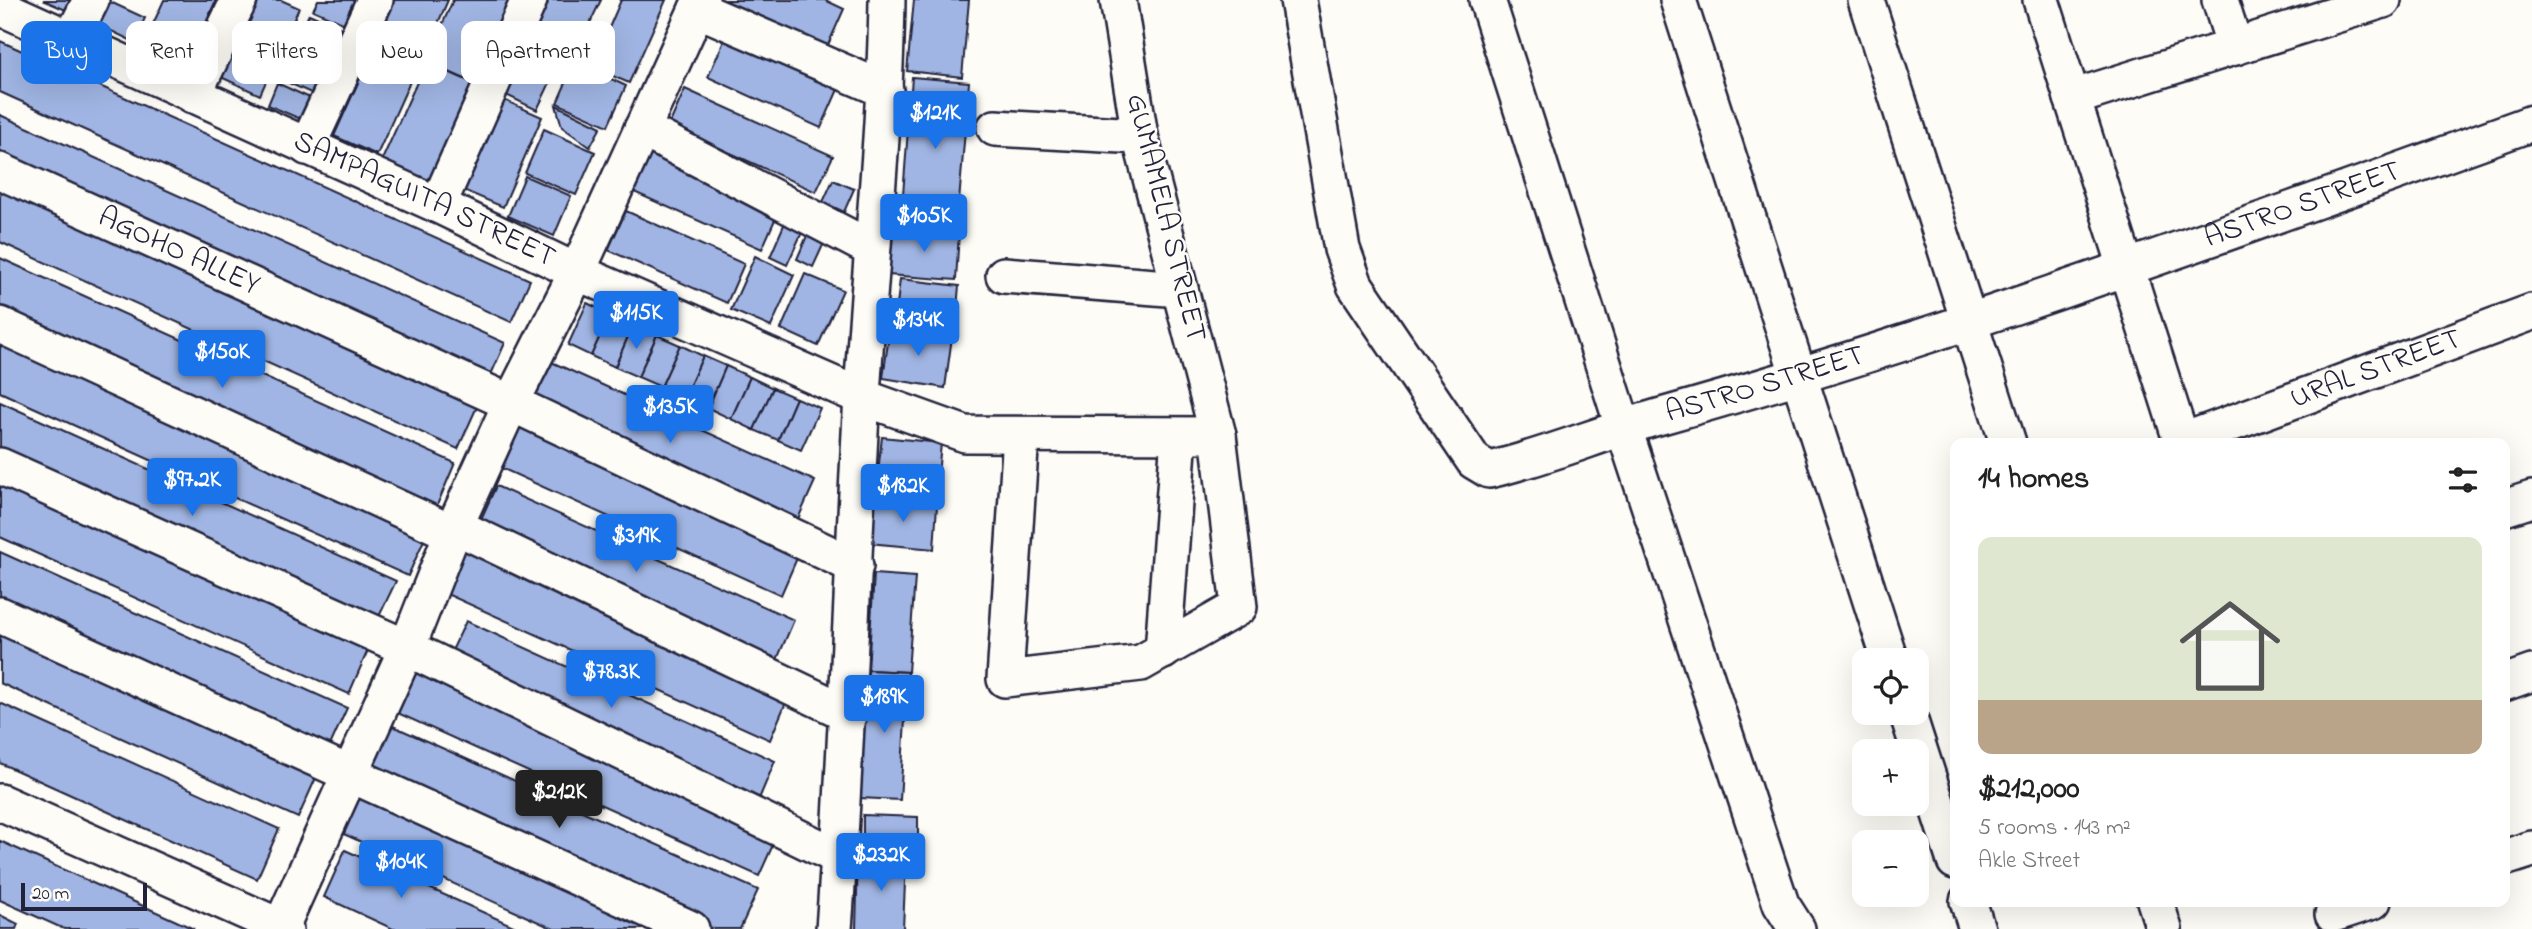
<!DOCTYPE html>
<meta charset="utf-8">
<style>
:root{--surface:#fff;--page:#f6f6f6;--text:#222;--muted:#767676;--line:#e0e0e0;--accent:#1a73e8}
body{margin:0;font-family:"Indie Flower",sans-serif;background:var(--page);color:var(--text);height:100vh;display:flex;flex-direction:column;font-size:26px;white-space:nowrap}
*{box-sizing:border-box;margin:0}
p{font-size:23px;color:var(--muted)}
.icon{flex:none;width:38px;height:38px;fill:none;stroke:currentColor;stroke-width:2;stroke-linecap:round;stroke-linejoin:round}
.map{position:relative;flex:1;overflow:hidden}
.drawer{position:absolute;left:1950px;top:438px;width:560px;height:469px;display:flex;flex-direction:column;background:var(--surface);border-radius:14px;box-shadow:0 7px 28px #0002}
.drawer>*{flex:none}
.guide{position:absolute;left:21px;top:21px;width:665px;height:63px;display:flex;gap:14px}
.tools{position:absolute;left:1852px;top:648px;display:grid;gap:14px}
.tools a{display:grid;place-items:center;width:77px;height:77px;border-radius:14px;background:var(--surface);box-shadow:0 7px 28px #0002;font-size:35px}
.scale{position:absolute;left:21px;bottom:18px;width:126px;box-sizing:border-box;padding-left:7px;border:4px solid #22223b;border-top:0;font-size:19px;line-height:24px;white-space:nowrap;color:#22223b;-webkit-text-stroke:5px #fdfcf7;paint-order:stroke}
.price{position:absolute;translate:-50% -60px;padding:0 16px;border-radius:7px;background:var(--accent);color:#fff;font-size:23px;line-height:46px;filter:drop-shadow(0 2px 4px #0008)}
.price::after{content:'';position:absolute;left:50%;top:42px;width:21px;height:16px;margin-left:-10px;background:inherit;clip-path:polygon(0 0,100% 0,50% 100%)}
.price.on{background:#222;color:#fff}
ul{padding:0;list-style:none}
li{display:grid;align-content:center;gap:14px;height:371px;padding:0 28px}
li+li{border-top:2px solid var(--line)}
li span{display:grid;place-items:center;height:217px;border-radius:14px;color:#555}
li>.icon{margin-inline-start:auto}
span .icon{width:126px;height:126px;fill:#fffc;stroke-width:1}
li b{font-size:30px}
h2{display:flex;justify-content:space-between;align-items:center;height:84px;padding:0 28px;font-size:30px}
.pill{padding:0 24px;border-radius:14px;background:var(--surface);box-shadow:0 7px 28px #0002;font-size:24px;line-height:63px}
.pill.on{background:var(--accent);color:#fff}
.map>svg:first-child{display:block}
.building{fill:#a0b5e3;stroke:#22223b;stroke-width:2}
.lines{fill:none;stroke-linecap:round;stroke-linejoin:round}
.street-casing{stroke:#22223b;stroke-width:40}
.street{stroke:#fdfcf7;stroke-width:35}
.labels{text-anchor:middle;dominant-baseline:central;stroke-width:5;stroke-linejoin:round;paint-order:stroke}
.street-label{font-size:30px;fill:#22223b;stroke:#fdfcf7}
</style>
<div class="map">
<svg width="2532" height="929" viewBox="0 0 2532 929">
<rect width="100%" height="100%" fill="#fdfcf7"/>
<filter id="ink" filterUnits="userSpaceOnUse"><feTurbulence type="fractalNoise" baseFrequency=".0143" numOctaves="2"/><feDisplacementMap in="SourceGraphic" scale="14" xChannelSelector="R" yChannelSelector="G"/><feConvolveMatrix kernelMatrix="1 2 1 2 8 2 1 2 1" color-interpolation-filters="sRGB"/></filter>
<g filter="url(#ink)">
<g class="building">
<path d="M43,0H73L68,11Z"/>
<path d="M106,0L145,18L134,42L95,23Z"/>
<path d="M164,0H216L187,66L143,46Z"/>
<path d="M244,0H281L299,8L260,95L212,73Z"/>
<path d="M318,0H367L354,28L313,10Z"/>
<path d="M394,0H448L422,61L376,40Z"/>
<path d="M453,0H511L474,83L426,62Z"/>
<path d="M545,0H601L579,46L534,24Z"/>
<path d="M621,0H666L629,83L592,67Z"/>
<path d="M716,0H825L844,9L824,54Z"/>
<path d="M914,0H969L962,77L907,71Z"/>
<path d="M309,14L350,32L322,98L280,79Z"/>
<path d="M528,28L567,47L537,110L498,91Z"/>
<path d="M727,34L840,85L821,128L708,77Z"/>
<path d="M0,41L530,280L511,322L0,92Z"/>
<path d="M374,47L417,66L377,155L334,136Z"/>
<path d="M426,62L473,83L429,183L381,162Z"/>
<path d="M575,62L626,86L608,126L557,103Z"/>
<path d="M912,77L969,82L957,226L901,221Z"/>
<path d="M277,83L321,103L312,124L268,105Z"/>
<path d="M685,89L833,156L816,192L669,125Z"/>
<path d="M495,96L542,117L503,207L456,187Z"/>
<path d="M556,105L601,127L590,147L562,127Z"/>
<path d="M0,115L505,343L486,386L0,167Z"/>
<path d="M544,129L595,152L576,195L525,173Z"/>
<path d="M653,148L781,206L762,249L634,192Z"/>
<path d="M525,176L571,196L554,236L508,216Z"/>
<path d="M833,180L854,189L844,212L823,202Z"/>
<path d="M0,183L480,400L458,449L0,242Z"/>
<path d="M626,211L744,264L727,303L608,250Z"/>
<path d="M786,220L804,228L787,265L770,257Z"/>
<path d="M812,224L829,232L813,267L797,259Z"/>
<path d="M891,228L959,233L956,280L888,275Z"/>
<path d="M755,256L794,275L771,327L731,310Z"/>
<path d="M0,258L455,463L432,517L0,322Z"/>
<path d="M805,274L843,290L818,346L781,329Z"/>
<path d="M900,279L959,286L955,330L895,323Z"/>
<path d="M587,303L610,314L591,356L568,345Z"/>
<path d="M610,314L633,325L615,367L591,356Z"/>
<path d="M633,325L657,335L638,377L615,367Z"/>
<path d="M890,328L952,337L945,388L883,378Z"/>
<path d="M657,335L680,345L661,387L638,377Z"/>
<path d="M0,339L428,531L408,576L0,392Z"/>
<path d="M680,345L703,356L684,398L661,387Z"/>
<path d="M703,356L726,366L708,408L684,398Z"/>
<path d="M547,360L815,481L793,530L525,409Z"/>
<path d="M726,366L750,377L731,419L708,408Z"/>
<path d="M750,377L773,388L754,430L731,419Z"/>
<path d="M773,388L796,398L778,440L754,430Z"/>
<path d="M796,398L820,408L801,450L778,440Z"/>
<path d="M0,402L396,581L373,629L0,461Z"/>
<path d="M516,407L801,549L781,595L499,467Z"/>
<path d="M882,437L941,443L936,497L876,490Z"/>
<path d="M0,483L368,650L349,694L0,537Z"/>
<path d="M496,486L794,620L776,662L477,528Z"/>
<path d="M872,500L937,505L934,549L868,543Z"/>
<path d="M459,532L790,693L770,740L440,591Z"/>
<path d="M0,552L347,708L328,750L0,602Z"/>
<path d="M874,574L915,577L908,672L868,670Z"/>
<path d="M466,621L775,761L759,799L448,659Z"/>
<path d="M0,627L319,771L298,818L0,683Z"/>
<path d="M408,669L777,836L759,876L391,710Z"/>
<path d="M868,670L908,672L900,800L860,798Z"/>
<path d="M0,703L279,829L257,879L0,763Z"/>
<path d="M384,722L758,890L740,929H714L362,770Z"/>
<path d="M357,788L668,929H554L337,831Z"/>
<path d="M863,815L918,817V849L863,847Z"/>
<path d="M0,841L194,929H64L0,900Z"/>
<path d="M345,850L520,929H393L324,897Z"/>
<path d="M858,857L906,859L903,929H856Z"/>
<path d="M0,915L18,924L16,929H0Z"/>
</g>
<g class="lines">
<g class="street-casing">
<g id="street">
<path id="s1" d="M1298,0L1342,249L1355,285L1474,461L1489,470C1546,457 1601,433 1658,417C1954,334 2243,227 2532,123"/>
<path d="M1487,0L1623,426L1781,904L1797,929"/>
<path d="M1678,0L1890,660"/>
<path d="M1866,0L2008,443"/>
<path d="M2041,0L2182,443"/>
<path d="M2220,0L2235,47"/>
<path id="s2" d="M0,7L438,205L577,272L862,397L965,434L1218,435"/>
<path d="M697,9L885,90"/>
<path d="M71,40L91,0"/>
<path d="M193,95L239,0"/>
<path d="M2072,98L2383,0"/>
<path d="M995,128L1140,136"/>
<path d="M642,129L872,249"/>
<path d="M307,147L375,0"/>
<path id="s3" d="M0,171L511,403L855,566"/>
<path d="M438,205L529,0"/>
<path d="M1004,275L1180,289"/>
<path d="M0,325L452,533"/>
<path d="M1021,435L1005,679L1141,663L1239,607L1218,435L1140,136L1118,0"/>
<path id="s4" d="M2181,442L2532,312"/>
<path d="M0,466L407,648L839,857"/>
<path d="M2504,508L2532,499"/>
<path d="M455,526L849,714"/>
<path d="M0,615L691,929"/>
<path d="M1163,651L1179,436"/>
<path d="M2504,683L2532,673"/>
<path d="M1907,712L1955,861"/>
<path d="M0,802L285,929"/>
<path d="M2504,858L2532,849"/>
<path d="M1968,901L1977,929"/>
<path d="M2155,901L2164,929"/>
<path d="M2333,914L2373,901"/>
<path d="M280,929L407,648L455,526L511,403L577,272L701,0"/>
<path d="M834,929C847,751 852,574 862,396C870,264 885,132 887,0"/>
</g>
</g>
<use href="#street" class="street"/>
</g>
</g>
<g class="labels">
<g class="street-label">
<text stroke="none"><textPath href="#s2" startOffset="466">SAMPAGUITA STREET</textPath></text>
<text stroke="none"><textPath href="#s1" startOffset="1377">ASTRO STREET</textPath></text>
<text transform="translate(1165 218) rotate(76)">GUMAMELA STREET</text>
<text stroke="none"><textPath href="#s3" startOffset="196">AGOHO ALLEY</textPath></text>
<text stroke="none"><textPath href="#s4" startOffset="208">URAL STREET</textPath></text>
<text stroke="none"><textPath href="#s1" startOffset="810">ASTRO STREET</textPath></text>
</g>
</g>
</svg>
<div class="tools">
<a><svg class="icon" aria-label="locate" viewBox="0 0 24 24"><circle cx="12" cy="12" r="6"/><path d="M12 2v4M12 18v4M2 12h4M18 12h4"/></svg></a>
<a>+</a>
<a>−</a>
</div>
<div class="scale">20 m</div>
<b class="price" style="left:935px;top:151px">$121K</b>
<b class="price" style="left:924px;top:254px">$105K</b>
<b class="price" style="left:636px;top:351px">$115K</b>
<b class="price" style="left:918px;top:358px">$134K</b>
<b class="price" style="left:222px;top:390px">$150K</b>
<b class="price" style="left:670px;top:445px">$135K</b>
<b class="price" style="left:192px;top:518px">$97.2K</b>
<b class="price" style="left:903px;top:524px">$182K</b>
<b class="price" style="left:636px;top:574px">$319K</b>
<b class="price" style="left:611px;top:710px">$78.3K</b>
<b class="price" style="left:884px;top:735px">$189K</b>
<b class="price on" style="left:559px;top:830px">$212K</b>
<b class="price" style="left:881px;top:893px">$232K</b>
<b class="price" style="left:401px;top:900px">$104K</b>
<div class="guide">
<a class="pill on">Buy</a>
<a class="pill">Rent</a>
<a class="pill">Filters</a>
<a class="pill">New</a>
<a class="pill">Apartment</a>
</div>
<section class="drawer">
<h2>14 homes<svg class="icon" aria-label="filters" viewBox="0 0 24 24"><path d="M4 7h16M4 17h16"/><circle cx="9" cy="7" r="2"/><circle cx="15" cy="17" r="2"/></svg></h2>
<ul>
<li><span style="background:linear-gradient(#dfe7d0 75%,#b9a48a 0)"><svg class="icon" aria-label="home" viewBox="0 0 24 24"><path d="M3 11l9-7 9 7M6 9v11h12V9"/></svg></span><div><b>$212,000</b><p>5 rooms · 143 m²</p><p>Akle Street</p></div></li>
</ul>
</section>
</div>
